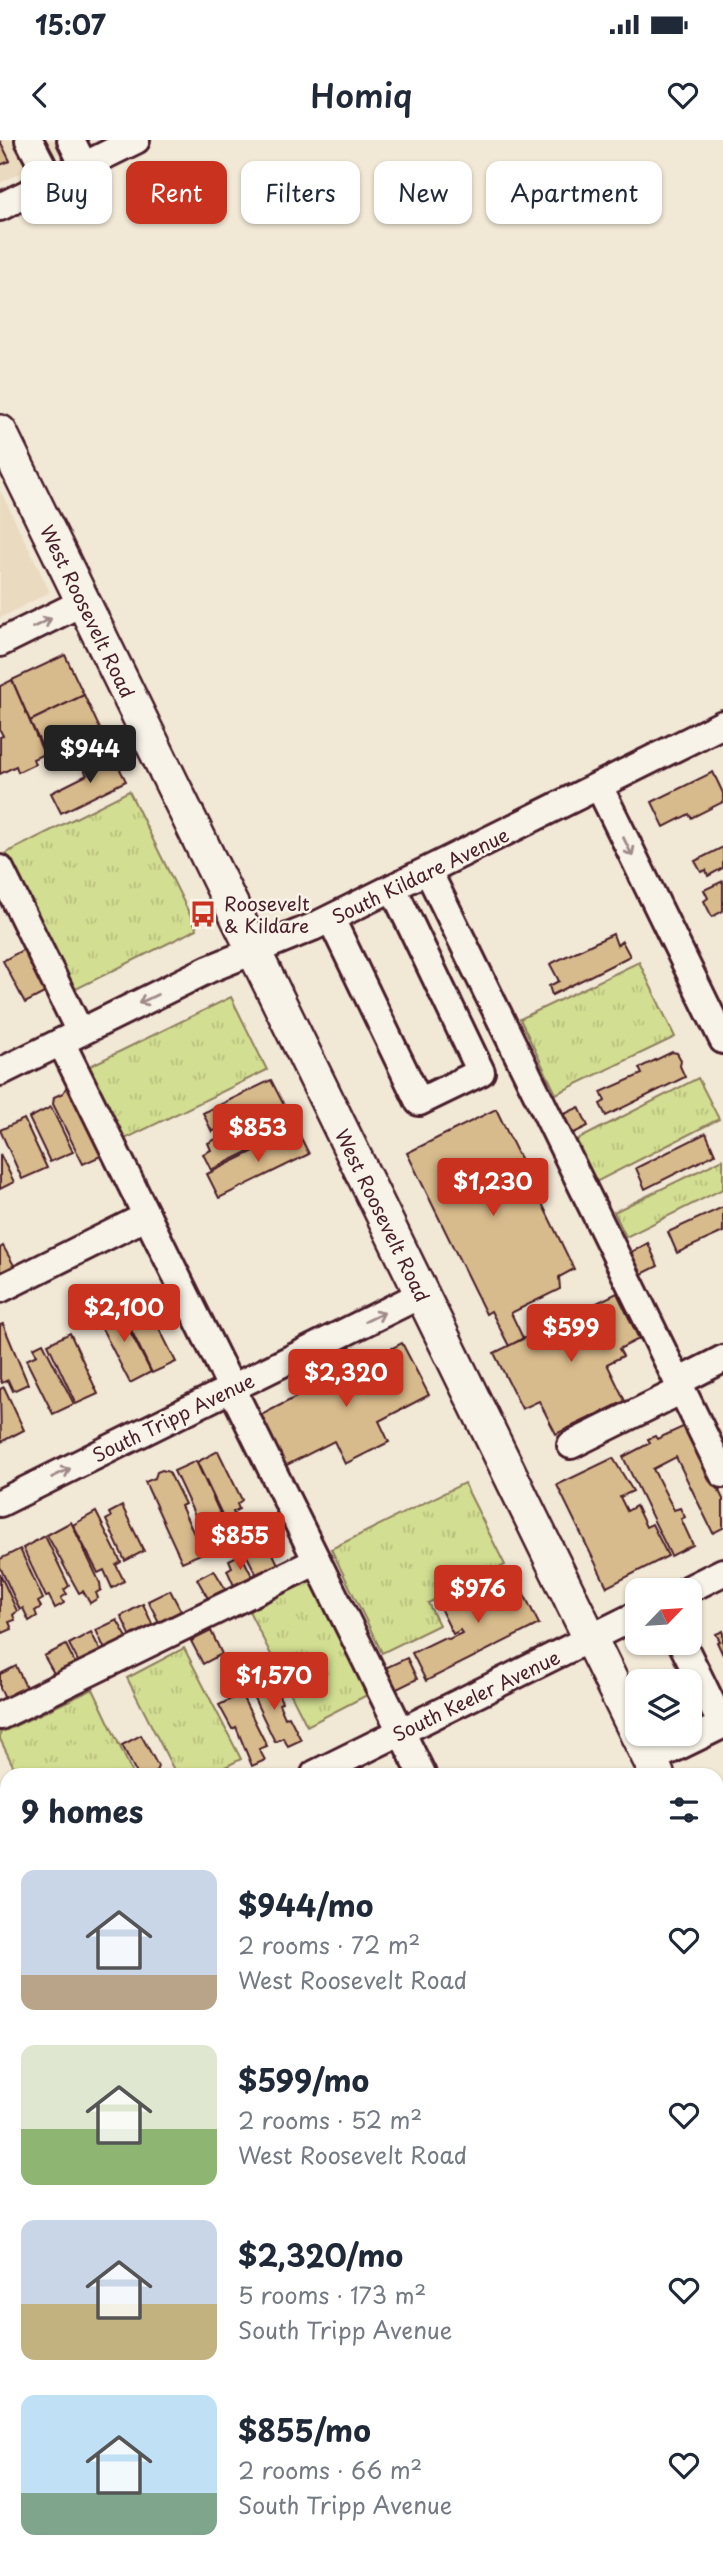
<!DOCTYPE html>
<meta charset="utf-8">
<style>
:root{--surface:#fff;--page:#f6f6f7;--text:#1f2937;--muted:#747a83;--accent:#c8321e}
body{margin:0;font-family:"Playpen Sans",sans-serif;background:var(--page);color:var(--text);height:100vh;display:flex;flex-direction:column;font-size:26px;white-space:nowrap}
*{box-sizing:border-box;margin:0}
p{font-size:23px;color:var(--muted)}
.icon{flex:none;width:38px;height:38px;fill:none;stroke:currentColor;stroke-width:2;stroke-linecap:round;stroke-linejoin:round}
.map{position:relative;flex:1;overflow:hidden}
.details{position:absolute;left:0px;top:1628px;width:724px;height:800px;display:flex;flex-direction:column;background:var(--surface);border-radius:21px 21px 0 0;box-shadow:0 2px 5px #0004}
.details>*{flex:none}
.hud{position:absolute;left:21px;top:21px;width:682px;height:63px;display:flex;gap:14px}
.needle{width:46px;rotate:65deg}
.fabs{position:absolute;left:625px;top:1438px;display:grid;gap:14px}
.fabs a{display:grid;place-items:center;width:77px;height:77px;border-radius:14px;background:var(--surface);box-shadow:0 2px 5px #0004;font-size:35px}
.price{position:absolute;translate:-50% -60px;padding:0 16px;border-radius:7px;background:var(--accent);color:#fff;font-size:23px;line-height:46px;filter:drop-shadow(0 2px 4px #0008)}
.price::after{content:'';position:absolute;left:50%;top:42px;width:21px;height:16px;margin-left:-10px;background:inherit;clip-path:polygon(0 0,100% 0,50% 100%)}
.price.on{background:#222;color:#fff}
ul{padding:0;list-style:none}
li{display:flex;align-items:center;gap:21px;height:175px;padding:0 21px}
li span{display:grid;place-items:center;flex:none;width:196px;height:140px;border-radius:14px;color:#555}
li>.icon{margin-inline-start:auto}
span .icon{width:84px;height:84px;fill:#fffc;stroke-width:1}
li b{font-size:30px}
h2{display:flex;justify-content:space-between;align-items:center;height:84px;padding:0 21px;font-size:30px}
.pill{padding:0 24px;border-radius:14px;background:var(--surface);box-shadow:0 2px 5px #0004;font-size:24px;line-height:63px}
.pill.on{background:var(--accent);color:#fff}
.status{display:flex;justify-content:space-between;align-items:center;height:49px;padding:0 35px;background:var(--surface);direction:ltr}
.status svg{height:19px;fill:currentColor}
header{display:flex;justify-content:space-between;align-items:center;height:91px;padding:0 21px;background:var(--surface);font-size:32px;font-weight:600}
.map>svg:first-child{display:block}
.built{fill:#eadac0}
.grass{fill:url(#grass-tufts);stroke:#8e7e5e;stroke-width:2}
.building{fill:#d8bb8c;stroke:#4a1f2b;stroke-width:2}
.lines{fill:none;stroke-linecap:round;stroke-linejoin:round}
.minor-casing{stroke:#4a1f2b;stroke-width:32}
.major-casing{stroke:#4a1f2b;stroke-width:38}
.minor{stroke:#f7f3e8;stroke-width:26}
.major{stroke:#f7f3e8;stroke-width:33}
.oneway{stroke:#a0898a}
.labels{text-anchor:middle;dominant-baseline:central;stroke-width:5;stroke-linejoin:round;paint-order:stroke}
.street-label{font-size:19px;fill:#4a1f2b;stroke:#f7f3e8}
.poi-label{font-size:19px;fill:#4a1f2b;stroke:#f7f3e8;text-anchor:start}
</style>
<div class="status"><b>15:07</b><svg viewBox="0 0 49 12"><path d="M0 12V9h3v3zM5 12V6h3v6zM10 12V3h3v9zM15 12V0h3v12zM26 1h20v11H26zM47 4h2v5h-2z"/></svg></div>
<header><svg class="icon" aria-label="back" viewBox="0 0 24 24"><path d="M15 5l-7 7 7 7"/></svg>Homiq<svg class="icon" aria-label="heart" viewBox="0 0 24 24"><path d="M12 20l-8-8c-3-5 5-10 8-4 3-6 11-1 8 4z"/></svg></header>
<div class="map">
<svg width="723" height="2426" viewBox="0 0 723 2426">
<defs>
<pattern id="grass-tufts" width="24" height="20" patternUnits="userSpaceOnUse" patternTransform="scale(1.75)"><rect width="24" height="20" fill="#d2de91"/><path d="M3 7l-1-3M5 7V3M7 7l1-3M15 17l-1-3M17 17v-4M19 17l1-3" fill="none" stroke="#b6be7d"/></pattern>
</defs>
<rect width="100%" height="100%" fill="#f1e8d6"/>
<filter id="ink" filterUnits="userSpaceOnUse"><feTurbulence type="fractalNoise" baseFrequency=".0143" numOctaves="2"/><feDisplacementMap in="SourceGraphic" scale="14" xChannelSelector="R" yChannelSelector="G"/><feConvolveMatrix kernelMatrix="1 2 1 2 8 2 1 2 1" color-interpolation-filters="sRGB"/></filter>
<g filter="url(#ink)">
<g class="built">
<path d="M0,0H88L0,43Z"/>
<path d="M0,350L50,452L0,478Z"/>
</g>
<g class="grass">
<path d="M129,651L197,789L74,850L6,713Z"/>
<path d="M639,822L675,897L556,954L520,879Z"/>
<path d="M231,857L267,930L123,1000L88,927Z"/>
<path d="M698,938L719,979L596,1042L575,1001Z"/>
<path d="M723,1019V1049L626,1097L614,1072Z"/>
<path d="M464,1343L505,1425L428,1463L439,1485L382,1513L331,1409Z"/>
<path d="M310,1440L369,1554L307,1586L249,1471Z"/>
<path d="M184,1508L241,1619L211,1634H176L127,1538Z"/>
<path d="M93,1549L133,1634H17L0,1599V1593Z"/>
<path d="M7,2267V2416L0,2419V2271Z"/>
<path d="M723,2342V2426H719L716,2420L718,2345Z"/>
</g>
<g class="building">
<path d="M0,1L10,21L0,25Z"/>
<path d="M65,515L84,555L30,581L12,540Z"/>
<path d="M12,540L44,614L33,619L35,624L18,632L16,626L0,634V597L3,596L0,590V546Z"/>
<path d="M84,555L100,589L48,619L30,581Z"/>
<path d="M113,616L126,641L61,673L51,653L87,635L84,630Z"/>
<path d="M713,632L723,653V662L691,678L689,674L664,687L652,662Z"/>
<path d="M723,707V728L708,736L706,730L701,732L695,721Z"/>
<path d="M723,741V771L712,777L704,761L708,758L704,750Z"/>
<path d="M613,794L617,805L622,801L630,816L552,855L549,846L559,841L550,824Z"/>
<path d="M28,807L50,850L25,863L3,821Z"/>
<path d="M672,912L677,913L681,920L680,926L685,937L606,976L600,964L605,961L601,952L642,934L639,928Z"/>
<path d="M271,940L286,969L248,988L242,977L212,992L203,973Z"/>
<path d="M66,948H71L105,1014L83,1024L53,964L54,957L63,953Z"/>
<path d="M51,967L73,1012L50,1022L29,978Z"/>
<path d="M579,967L588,986L568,996L558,977Z"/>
<path d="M286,969L296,988L211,1030L203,1014L211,1010L208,1003L224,995L227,1001L249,991L248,988Z"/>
<path d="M496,969L574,1129L559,1137L560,1149L511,1173L523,1198L509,1206L491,1171L486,1174L407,1013Z"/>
<path d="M24,979L47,1028L22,1039L0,990Z"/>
<path d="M297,990L309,1014L219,1058L207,1034Z"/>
<path d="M706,993L715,1014L645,1049L636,1028Z"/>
<path d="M0,1014L14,1042L0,1049Z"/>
<path d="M723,1067V1092L677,1113L668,1092Z"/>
<path d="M648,1103L658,1126L638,1136L628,1114Z"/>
<path d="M3,1106L15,1127L0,1135V1108Z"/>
<path d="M617,1153L639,1199L619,1209L623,1216L607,1224L625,1261L556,1294L539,1261L522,1269L494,1213Z"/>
<path d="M142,1154L176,1222L152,1233L119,1165Z"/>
<path d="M117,1166L151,1232L130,1243L96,1177Z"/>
<path d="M3,1184L28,1244L13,1251L8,1240L2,1243L0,1239V1185Z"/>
<path d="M70,1193L98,1254L76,1264L48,1204Z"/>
<path d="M43,1203L74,1264L53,1274L26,1220L37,1215L33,1208Z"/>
<path d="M402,1203L429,1255L379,1281L389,1302L345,1324L334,1301L285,1326L259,1276Z"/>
<path d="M4,1247L24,1290L1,1302L0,1249Z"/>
<path d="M687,1285L723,1359V1388L713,1393L676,1317L653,1329L674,1370L680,1368L685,1377L681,1379L693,1405L671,1416L623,1317L650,1303L648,1299L655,1296L657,1299Z"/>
<path d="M218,1311L242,1360L237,1364L239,1369L233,1372L236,1379L226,1383L197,1322Z"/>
<path d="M613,1318L633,1351L620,1357L627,1371L636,1366L646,1387L652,1384L668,1416L607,1447L557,1345Z"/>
<path d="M196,1321L224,1382L203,1393L174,1331Z"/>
<path d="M162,1330L169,1332L185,1364L181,1366L203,1413L182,1422L145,1342L155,1338L157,1332Z"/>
<path d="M122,1366L144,1411L125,1421L106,1380L111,1377L109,1373Z"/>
<path d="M96,1372L121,1422L116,1425L124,1441L112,1448L104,1430L98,1433L73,1385Z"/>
<path d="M71,1382L100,1443L101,1450L96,1453L98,1458L90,1463L83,1451L79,1453L47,1395Z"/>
<path d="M45,1396L69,1446L64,1450L67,1454L61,1458L64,1463L55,1468L49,1456L46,1457L23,1408Z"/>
<path d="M267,1402L278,1424L256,1434L245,1412Z"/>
<path d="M20,1409L43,1459L38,1462L41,1467L35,1471L37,1476L29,1481L23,1468L20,1470L0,1427V1419Z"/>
<path d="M241,1414L254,1440L235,1448L227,1430L232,1427L229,1420Z"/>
<path d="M214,1430L226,1450L209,1460L197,1439Z"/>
<path d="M513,1432L539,1484L426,1541L412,1513L443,1498L449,1499L462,1493L460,1490L453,1494L440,1468Z"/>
<path d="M0,1434L17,1471L13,1475L15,1480L9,1482L12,1489L3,1493L0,1487Z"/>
<path d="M170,1450L182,1473L160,1484L148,1461Z"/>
<path d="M143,1464L154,1488L132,1499L121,1476Z"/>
<path d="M117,1480L129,1501L106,1512L96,1490Z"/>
<path d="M211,1491L222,1514L203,1524L191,1501Z"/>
<path d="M723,1491V1515L717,1502L720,1501L716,1494Z"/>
<path d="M91,1492L102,1514L80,1525L69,1504Z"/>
<path d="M66,1505L77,1527L56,1537L44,1516Z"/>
<path d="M407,1518L417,1539L393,1551L383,1529Z"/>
<path d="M16,1526L27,1549L5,1559L0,1548V1534Z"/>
<path d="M270,1537L282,1562L279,1564L285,1578L289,1576L301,1600L288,1606L283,1598L275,1602L249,1548Z"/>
<path d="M241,1554L267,1606L259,1609L265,1620L252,1626L236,1587L232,1589L219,1565Z"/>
<path d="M141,1595L158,1626L156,1632L163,1634H137L122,1605Z"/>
<path d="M7,1668V1697L4,1699L0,1691V1671Z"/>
<path d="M0,1836L3,1840L7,1838V1873L0,1877Z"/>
<path d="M0,1877L7,1892L6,1967L0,1953Z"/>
<path d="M718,1950L723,1962V1966L718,1969Z"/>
<path d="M723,2107V2154L718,2157V2109Z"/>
<path d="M0,2133L7,2147V2172L0,2175Z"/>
<path d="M52,2420H80L83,2426H55Z"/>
<path d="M83,2420H143L146,2426H86Z"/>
<path d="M315,2420H360L362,2423L356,2426H318Z"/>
<path d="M550,2420H579L582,2426H553Z"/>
<path d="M615,2420H637L640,2426H617Z"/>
<path d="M641,2420H671L674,2426H644Z"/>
<path d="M673,2420H700L703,2426H676Z"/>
</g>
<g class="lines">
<g class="minor-casing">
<g id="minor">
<path d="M29,0L51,42"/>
<path d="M71,0L84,26"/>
<path d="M0,67L136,0"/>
<path d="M0,503L83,462"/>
<path d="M599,646L723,900"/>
<path d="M0,729L80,892"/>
<path d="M428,731L723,1334"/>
<path d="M331,779L419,962L481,932L393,748"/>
<path d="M61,902L422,1634"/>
<path d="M0,932L209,829L313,787L723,584"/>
<path d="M0,1149L147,1076"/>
<path d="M678,1242L723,1219"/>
<path d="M571,1305L682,1250"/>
<path d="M0,1363L422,1154"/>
<path d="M685,1451L723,1432"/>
<path d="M0,1576L317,1421"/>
<path d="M650,1620L722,1585L682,1503"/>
<path d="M315,1634L637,1475"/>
<path d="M0,1790L7,1787"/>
<path d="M718,1867L723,1864"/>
<path d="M0,2002L7,1999"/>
<path d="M718,2022L723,2019"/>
<path d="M0,2038L7,2052"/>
<path d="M0,2221L7,2218"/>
<path d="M718,2234L723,2245"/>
<path d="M718,2295L723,2292"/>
<path d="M187,2420L190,2426"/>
<path d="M19,2426L31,2420"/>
<path d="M451,2426L463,2420"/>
</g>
</g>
<g class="major-casing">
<g id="major">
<path d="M0,292L637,1594"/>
<path d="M637,1594L657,1634"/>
<path d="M718,1758L723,1769"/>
</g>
</g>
<use href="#minor" class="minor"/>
<use href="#major" class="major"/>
</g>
<defs><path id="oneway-shaft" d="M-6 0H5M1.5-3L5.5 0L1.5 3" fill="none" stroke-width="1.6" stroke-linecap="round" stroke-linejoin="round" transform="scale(1.75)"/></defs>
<g class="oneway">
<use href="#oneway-shaft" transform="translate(42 483) rotate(-26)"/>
<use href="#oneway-shaft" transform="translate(628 707) rotate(64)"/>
<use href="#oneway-shaft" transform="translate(148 859) rotate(154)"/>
<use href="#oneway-shaft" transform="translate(375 1177) rotate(-26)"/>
<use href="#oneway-shaft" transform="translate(61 1333) rotate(-26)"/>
</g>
</g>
<defs>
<g id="bus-bare" transform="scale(2.1)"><path d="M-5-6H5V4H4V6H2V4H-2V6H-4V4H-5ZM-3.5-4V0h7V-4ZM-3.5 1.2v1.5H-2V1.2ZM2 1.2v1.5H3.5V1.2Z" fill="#c8321e" stroke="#f7f3e8" stroke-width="2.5" paint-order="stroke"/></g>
</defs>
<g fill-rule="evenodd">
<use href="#bus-bare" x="203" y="774"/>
</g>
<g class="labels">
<g class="street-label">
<text transform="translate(88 471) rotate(64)">West Roosevelt Road</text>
<text transform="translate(420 735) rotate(-26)">South Kildare Avenue</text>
<text transform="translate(383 1075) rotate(64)">West Roosevelt Road</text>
<text transform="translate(173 1277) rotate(-26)">South Tripp Avenue</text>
<text transform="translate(476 1555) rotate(-26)">South Keeler Avenue</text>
</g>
<g class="poi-label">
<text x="224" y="763">Roosevelt<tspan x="224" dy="22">&amp; Kildare</tspan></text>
</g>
</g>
</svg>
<div class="fabs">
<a><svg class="needle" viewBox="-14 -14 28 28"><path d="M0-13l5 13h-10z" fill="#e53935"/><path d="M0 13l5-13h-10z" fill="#747a83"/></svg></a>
<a><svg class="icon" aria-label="layers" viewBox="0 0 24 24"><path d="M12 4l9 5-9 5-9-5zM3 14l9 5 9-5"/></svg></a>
</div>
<b class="price on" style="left:90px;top:645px">$944</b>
<b class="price" style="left:258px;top:1024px">$853</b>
<b class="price" style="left:493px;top:1078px">$1,230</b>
<b class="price" style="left:124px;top:1204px">$2,100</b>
<b class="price" style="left:571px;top:1224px">$599</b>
<b class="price" style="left:346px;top:1269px">$2,320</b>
<b class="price" style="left:240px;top:1432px">$855</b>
<b class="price" style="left:478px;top:1485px">$976</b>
<b class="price" style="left:274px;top:1572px">$1,570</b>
<div class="hud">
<a class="pill">Buy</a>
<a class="pill on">Rent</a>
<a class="pill">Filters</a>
<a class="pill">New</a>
<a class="pill">Apartment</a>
</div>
<section class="details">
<h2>9 homes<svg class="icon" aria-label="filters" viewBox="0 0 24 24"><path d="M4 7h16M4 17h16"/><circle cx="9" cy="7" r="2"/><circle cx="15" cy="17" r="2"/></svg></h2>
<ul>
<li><span style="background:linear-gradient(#c9d6e8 75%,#b9a48a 0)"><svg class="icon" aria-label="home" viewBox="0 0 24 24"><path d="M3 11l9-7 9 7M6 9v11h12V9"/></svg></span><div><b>$944/mo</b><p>2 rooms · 72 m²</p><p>West Roosevelt Road</p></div><svg class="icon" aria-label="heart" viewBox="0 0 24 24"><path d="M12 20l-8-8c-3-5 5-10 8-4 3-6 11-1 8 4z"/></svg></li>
<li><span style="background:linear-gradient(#dfe7d0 60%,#8fb573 0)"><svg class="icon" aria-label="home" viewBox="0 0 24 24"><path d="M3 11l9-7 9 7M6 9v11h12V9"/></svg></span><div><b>$599/mo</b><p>2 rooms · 52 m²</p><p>West Roosevelt Road</p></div><svg class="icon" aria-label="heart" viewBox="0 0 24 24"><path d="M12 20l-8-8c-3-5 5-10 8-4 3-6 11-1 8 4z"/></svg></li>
<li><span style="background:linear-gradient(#c9d6e8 60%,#c2b280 0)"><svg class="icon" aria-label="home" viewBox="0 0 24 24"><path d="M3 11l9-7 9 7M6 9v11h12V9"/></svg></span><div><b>$2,320/mo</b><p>5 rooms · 173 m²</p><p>South Tripp Avenue</p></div><svg class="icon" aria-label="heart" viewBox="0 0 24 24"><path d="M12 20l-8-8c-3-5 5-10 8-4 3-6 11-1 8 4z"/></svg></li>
<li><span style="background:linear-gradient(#bfe0f5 70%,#7fa58c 0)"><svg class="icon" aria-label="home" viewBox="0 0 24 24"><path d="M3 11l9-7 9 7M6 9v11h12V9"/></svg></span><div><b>$855/mo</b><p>2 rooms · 66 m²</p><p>South Tripp Avenue</p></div><svg class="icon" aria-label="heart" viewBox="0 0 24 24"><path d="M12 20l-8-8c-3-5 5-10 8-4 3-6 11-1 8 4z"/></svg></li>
</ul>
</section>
</div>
